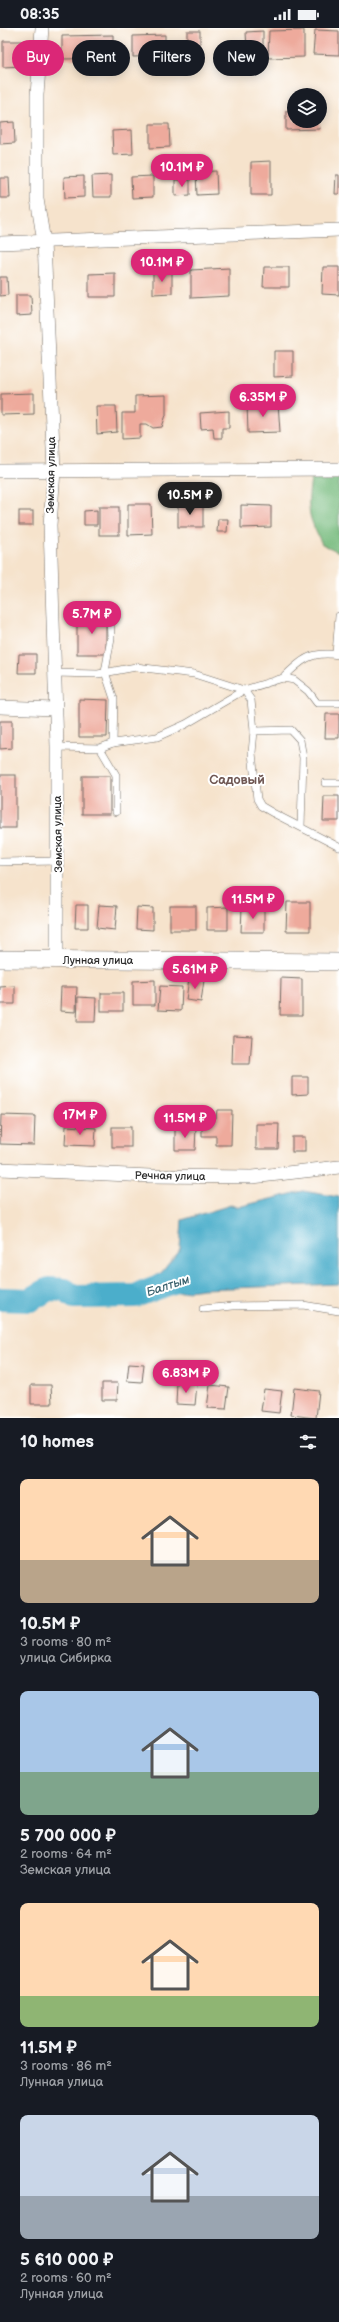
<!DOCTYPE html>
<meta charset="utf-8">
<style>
:root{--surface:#171b24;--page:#242831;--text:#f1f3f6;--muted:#9ea1a6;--accent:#db2777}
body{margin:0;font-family:"Balsamiq Sans",sans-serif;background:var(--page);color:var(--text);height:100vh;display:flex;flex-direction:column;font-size:15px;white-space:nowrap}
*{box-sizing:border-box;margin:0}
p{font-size:13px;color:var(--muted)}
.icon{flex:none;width:22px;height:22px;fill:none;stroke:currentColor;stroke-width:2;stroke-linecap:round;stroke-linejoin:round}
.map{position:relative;height:1390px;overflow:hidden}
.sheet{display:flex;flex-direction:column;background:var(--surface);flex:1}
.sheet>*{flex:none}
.guide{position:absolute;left:12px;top:12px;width:315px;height:36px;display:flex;gap:8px}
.fabs{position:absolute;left:287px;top:60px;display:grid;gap:8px}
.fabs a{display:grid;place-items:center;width:40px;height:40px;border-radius:50%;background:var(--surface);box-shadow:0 2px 10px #0003;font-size:20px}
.price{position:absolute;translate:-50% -34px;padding:0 9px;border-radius:14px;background:var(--accent);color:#fff;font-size:13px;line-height:26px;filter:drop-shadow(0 1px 2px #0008)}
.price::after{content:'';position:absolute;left:50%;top:24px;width:12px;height:9px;margin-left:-6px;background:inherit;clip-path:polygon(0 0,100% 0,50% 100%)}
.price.selected{background:#222;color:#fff}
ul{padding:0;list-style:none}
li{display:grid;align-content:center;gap:8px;height:212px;padding:0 20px}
li span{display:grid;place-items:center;height:124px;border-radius:8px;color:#555}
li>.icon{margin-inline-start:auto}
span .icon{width:72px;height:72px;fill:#fffc;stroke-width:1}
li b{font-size:17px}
h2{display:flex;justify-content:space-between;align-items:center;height:48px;padding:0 20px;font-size:17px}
.tag{padding:0 14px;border-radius:18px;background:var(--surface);box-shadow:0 2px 10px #0003;font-size:14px;line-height:36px}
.tag.selected{background:var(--accent);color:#fff}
.status{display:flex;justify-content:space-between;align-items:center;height:28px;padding:0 20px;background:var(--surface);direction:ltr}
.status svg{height:11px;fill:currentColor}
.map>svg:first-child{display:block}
.forest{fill:#77bb7e;stroke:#517354}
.water{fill:#4baecb;stroke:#3b6c7b}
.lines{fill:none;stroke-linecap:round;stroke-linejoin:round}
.river{stroke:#4baecb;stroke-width:24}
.building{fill:#eeaa9c}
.service-casing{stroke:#726b63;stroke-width:8}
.minor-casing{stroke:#726b63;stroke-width:14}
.tertiary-casing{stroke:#726b63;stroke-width:18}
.service{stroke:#fff;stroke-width:7}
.minor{stroke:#fff;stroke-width:13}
.tertiary{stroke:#fff;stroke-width:17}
.labels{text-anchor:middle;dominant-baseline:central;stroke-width:4;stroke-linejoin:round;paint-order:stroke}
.street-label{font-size:11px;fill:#2b2b2b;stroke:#fff}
.water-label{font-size:12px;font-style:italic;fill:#385f6b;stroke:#fff}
.quarter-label{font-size:13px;font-weight:bold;fill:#6f5753;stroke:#fff}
</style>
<div class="status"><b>08:35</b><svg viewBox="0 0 49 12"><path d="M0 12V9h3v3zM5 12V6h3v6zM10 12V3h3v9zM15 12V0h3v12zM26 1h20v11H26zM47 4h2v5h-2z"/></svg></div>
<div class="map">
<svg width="339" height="1390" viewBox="0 0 339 1390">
<rect width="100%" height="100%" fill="#fff"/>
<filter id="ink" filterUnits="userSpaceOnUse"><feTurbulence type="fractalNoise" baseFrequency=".025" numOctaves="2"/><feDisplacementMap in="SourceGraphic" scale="8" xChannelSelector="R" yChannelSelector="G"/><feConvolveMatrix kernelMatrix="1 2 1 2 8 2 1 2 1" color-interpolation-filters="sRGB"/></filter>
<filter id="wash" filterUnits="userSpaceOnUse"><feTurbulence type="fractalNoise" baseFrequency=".012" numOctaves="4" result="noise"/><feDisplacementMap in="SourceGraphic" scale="16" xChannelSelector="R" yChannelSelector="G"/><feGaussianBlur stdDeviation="0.9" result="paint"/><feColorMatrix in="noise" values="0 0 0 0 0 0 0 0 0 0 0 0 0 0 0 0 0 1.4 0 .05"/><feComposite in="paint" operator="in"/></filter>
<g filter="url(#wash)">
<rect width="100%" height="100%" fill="#f6e3cc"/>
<path class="forest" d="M323,448H339V524L322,516C309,490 306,482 311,452Z"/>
<path class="water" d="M303,1163L339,1169V1256L203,1261L145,1269L140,1259L162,1244L180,1221L182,1192L231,1177L238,1179Z"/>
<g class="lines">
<path class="river" d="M0,1271L30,1272L49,1261L65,1262L74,1269L135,1268L173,1254"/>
</g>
<g id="blocks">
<g class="building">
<path d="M304,2V29L268,30L269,3Z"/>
<path d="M315,2L339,3V27L313,26Z"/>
<rect x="187" y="3" width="13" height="17"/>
<path d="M263,3V21L247,22L246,4Z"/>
<path d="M113,7V30L62,31V8Z"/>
<path d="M165,7V28L133,29V8Z"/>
<path d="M3,13H22L23,38L3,39Z"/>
<path d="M294,82V93H319L320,101L286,102V83Z"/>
<path d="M14,94L15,115L0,116V95Z"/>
<path d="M150,96H169L170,119L150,120Z"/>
<path d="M132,102L133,126L113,127L112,103Z"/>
<path d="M271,133V167H251V134Z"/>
<path d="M216,143L217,166L197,167L196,144Z"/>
<path d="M111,147V169H93L92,148Z"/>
<path d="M336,147H339V166H335Z"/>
<path d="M84,148V169L65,170L64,149Z"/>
<path d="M153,148V169L132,170L131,149Z"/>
<path d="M0,150H9L10,170H0Z"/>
<path d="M175,152H190V167L175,168Z"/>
<path d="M264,239H289V259H263Z"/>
<path d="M323,239H339V267L322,266Z"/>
<path d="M229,240V268L191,270V242Z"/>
<path d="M153,244H172V265L153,266Z"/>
<path d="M115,245V269H89V246Z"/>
<path d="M0,249H7L8,267L0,268Z"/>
<path d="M16,267H31L32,287L16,288Z"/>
<path d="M274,323H293V348L274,349Z"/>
<path d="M34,365V386L1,387V366Z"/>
<path d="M166,367V387L162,399L153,400L147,396H140V410L122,411V385H135V368Z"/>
<path d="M278,374L280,404L248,405L247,375Z"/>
<path d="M96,378H116L117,404L97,406Z"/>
<path d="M229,383V400H222V410H214L213,400L201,401L200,385Z"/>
<path d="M128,476H151L152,506L128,507Z"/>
<rect x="178" y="477" width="25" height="22"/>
<path d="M241,477L271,478V499L241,500Z"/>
<rect x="99" y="479" width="20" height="28"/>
<path d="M97,482V497H84V483Z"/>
<rect x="19" y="483" width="14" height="14"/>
<path d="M218,491H228L227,504H217Z"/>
<rect x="77" y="588" width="29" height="38"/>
<path d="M19,626H36V645H18Z"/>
<path d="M79,671L108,672L107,709H79Z"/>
<path d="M326,686H339V710H325Z"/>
<path d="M0,693H12V720L0,721Z"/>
<rect x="0" y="747" width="16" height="53"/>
<rect x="82" y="748" width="28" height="38"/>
<path d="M324,768H339V793H323Z"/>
<path d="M287,874H310V903H286Z"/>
<path d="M76,877H88V900H75Z"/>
<path d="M99,877L117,878L115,902L97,900Z"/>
<rect x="170" y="878" width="26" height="24"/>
<path d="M137,879L153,880V902L136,901Z"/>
<path d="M228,879V902H207V880Z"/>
<path d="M242,879H264V904H241Z"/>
<path d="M189,950L204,952L201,974L186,972Z"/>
<path d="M281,950L302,951V987H280Z"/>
<path d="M155,952V977H133V953Z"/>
<path d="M15,958V976H0V959Z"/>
<path d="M160,958L182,959L181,983L158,982Z"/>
<path d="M61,959H77L76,984L60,983Z"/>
<rect x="101" y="965" width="22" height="18"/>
<path d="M78,969L96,970L95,994H77Z"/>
<path d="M233,1007L252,1008L250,1036H232Z"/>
<path d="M292,1049H308V1066L292,1067Z"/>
<path d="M217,1082H232L231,1117H216V1108H202V1090H216Z"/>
<path d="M1,1087L35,1088L34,1117L0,1116Z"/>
<path d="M256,1096H279L278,1121H256Z"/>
<path d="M66,1098L96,1100L95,1118L65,1117Z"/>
<rect x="112" y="1099" width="19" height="20"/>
<path d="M175,1100H196L195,1122H175Z"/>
<rect x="292" y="1109" width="13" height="15"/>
<path d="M129,1335L144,1336L142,1354L127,1353Z"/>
<path d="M177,1354L197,1356L195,1377L176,1376Z"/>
<path d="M102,1355H118L117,1372H102Z"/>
<path d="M31,1357H51L52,1376H31Z"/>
<path d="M210,1357L229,1359L226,1381L207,1380Z"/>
<path d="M294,1360L319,1363L316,1390L291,1387Z"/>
<path d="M264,1361L282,1363L279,1385L261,1383Z"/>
</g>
</g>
</g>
<g filter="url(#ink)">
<use href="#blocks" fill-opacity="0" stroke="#726b63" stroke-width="1"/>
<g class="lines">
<g class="service-casing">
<g id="service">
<path d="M110,590L111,610L105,644L114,671L113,715"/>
<path d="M336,626L339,588"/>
<path d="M54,645L98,646L136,639L194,646L244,662L251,672L254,703"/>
<path d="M283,650C302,631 311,623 339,627"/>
<path d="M57,719L100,720L113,715L157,709L186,696L244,662L283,650L294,652L308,663L317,675H339"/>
<path d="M100,720L116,747V784"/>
<path d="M325,755H339"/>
<path d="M301,799L303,730L300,712L291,702L254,703L252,725L257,771L261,778L273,785L339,819"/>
<path d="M0,834L58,833"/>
<path d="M203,1281L233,1278L303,1277L339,1283"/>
</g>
</g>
<g class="minor-casing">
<g id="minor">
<path d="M42,0L37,67V171L44,214L54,443L50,497L57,719V932"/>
<path d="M0,215L339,202"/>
<path d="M0,443L339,441"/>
<path d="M0,679L55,681"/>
<path d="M0,1141L150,1148L252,1149L339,1139"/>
</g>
</g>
<g class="tertiary-casing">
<path id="tertiary" d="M0,931L339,934"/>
</g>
<use href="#service" class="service"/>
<use href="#minor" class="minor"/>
<use href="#tertiary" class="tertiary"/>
</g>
</g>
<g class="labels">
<g class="street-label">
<text transform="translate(51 447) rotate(-89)">Земская улица</text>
<text transform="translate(58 806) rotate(-91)">Земская улица</text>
<text x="98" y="932">Лунная улица</text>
<text transform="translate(170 1148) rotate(1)">Речная улица</text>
</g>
<g class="water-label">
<text transform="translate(168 1258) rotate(-18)">Балтым</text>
</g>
<g class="quarter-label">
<text x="237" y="752">Садовый</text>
</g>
</g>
</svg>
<div class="fabs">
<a><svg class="icon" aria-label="layers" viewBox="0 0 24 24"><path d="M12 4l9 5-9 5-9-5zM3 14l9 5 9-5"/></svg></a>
</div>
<b class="price" style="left:182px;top:160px">10.1M ₽</b>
<b class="price" style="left:162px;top:255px">10.1M ₽</b>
<b class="price" style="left:263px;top:390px">6.35M ₽</b>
<b class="price selected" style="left:190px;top:488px">10.5M ₽</b>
<b class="price" style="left:92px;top:607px">5.7M ₽</b>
<b class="price" style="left:253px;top:892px">11.5M ₽</b>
<b class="price" style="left:195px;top:962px">5.61M ₽</b>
<b class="price" style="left:80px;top:1108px">17M ₽</b>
<b class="price" style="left:185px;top:1111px">11.5M ₽</b>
<b class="price" style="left:186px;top:1366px">6.83M ₽</b>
<div class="guide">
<a class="tag selected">Buy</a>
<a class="tag">Rent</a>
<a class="tag">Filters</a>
<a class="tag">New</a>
</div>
</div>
<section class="sheet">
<h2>10 homes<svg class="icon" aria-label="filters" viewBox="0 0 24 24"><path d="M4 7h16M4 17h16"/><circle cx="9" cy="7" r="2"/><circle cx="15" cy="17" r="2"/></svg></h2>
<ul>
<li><span style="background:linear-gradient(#ffd9b3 65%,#b9a48a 0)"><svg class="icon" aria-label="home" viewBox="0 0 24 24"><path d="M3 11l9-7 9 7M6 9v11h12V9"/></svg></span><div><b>10.5M ₽</b><p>3 rooms · 80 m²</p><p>улица Сибирка</p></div></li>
<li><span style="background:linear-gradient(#a9c7e8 65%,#7fa58c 0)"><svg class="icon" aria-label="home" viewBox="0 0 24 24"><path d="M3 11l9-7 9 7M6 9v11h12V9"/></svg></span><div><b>5 700 000 ₽</b><p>2 rooms · 64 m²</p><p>Земская улица</p></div></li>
<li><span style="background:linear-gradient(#ffd9b3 75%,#8fb573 0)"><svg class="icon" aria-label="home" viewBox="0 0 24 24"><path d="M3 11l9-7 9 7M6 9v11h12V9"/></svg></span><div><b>11.5M ₽</b><p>3 rooms · 86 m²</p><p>Лунная улица</p></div></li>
<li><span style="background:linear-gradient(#c9d6e8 65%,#9aa5b1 0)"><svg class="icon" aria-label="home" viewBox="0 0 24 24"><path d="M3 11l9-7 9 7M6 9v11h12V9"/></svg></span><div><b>5 610 000 ₽</b><p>2 rooms · 60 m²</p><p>Лунная улица</p></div></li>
</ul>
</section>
